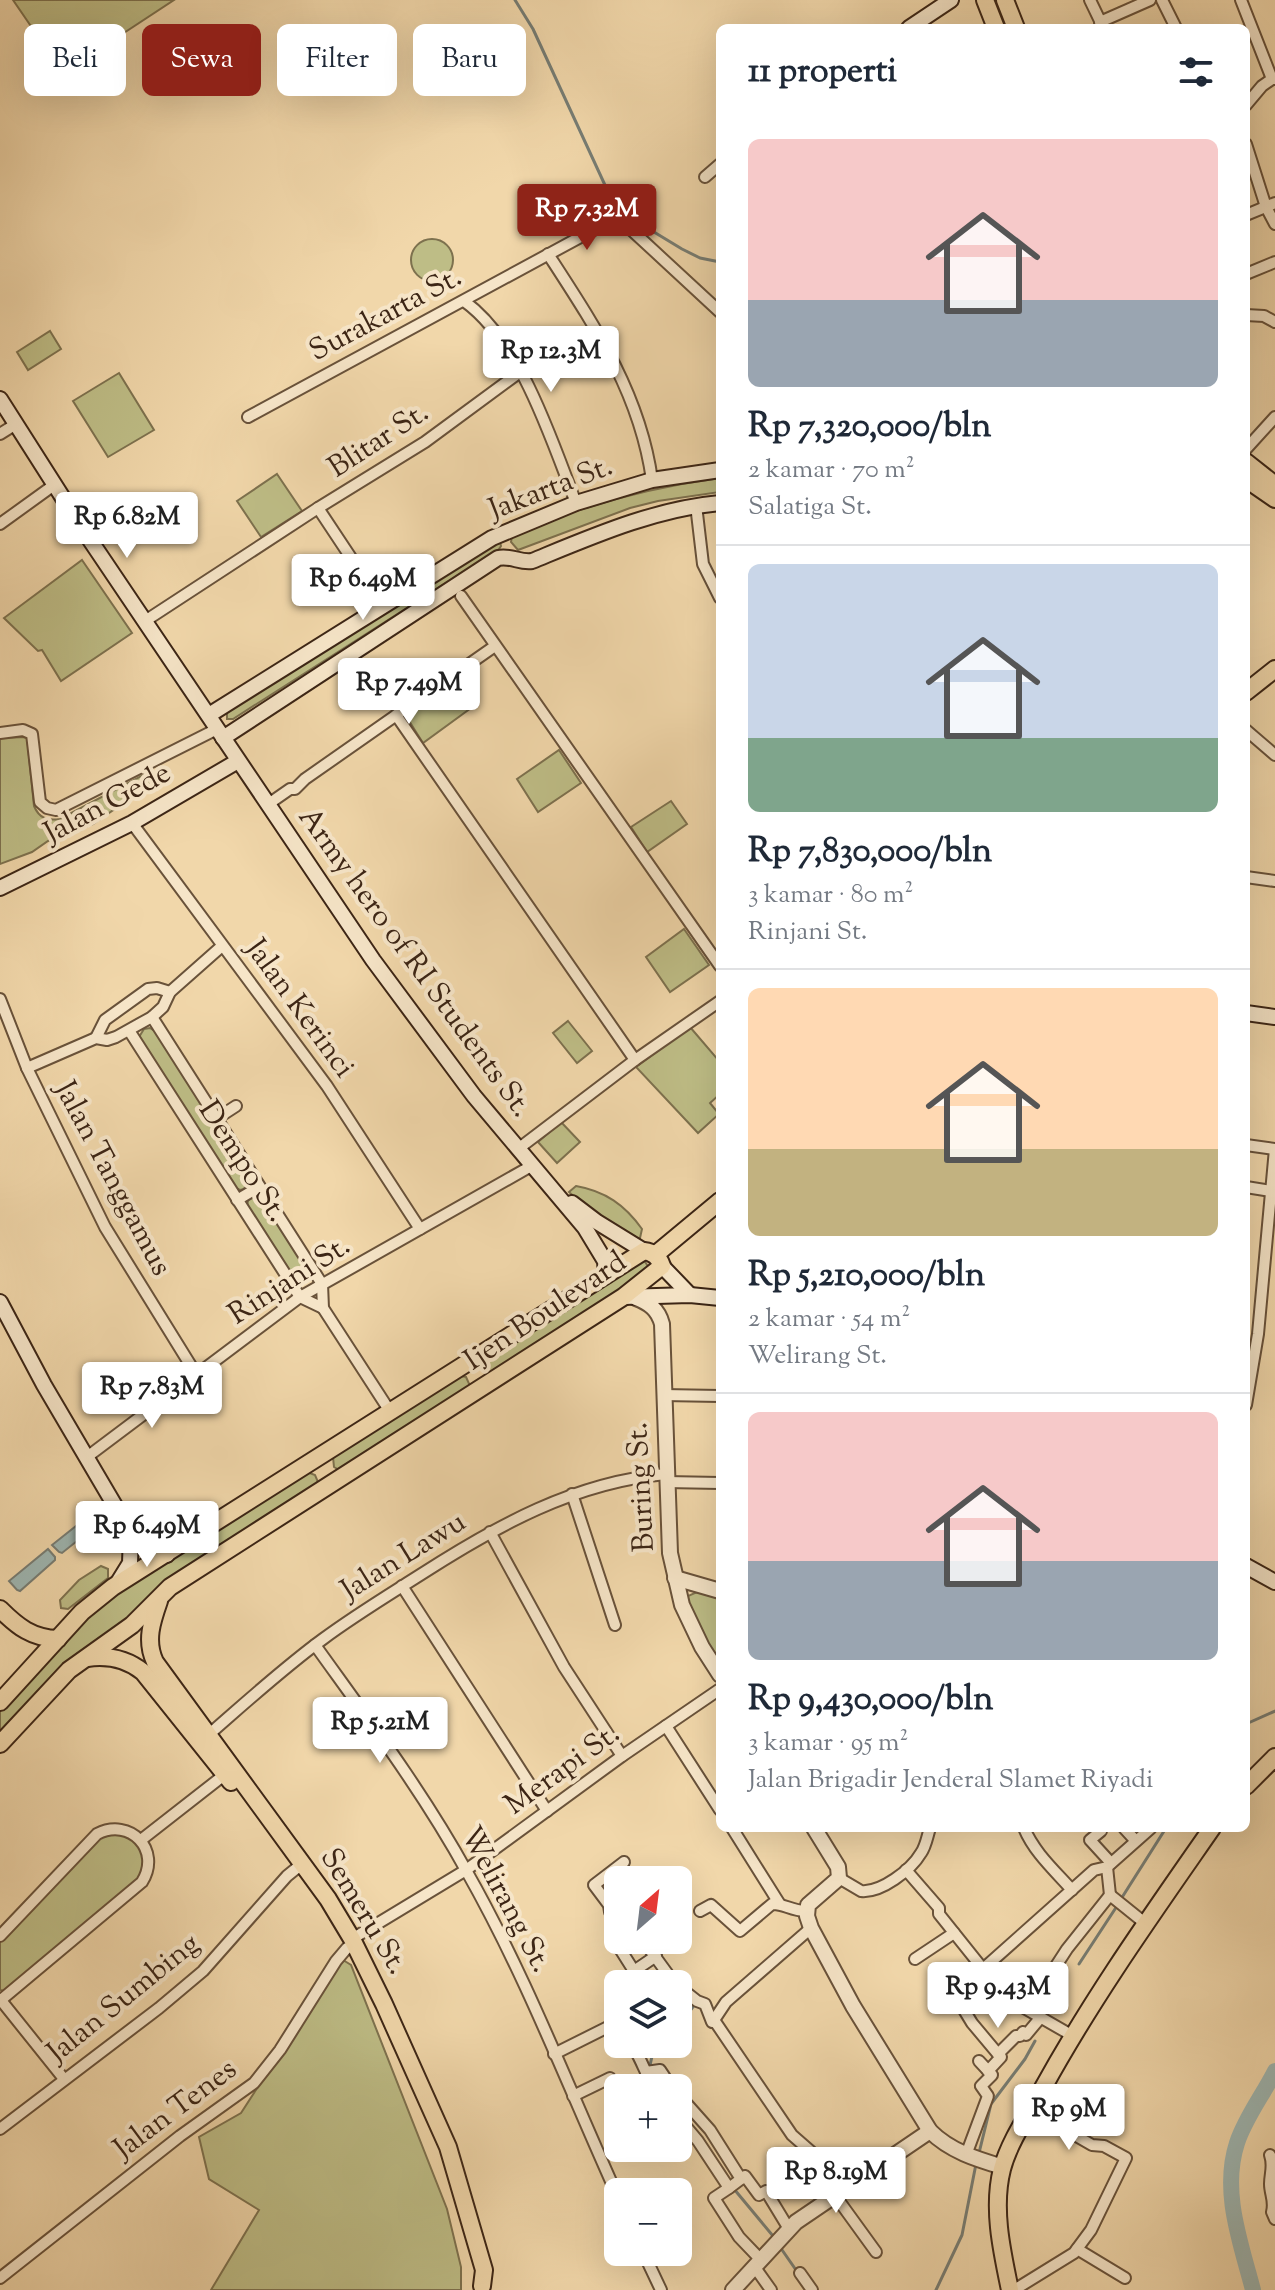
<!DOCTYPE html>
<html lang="id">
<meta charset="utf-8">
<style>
:root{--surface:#fff;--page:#f6f6f7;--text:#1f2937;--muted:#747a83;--line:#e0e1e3;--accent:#8f2418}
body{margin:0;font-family:"Sorts Mill Goudy",serif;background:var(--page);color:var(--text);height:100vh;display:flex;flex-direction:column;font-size:30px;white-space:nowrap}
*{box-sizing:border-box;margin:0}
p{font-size:26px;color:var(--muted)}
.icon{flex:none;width:44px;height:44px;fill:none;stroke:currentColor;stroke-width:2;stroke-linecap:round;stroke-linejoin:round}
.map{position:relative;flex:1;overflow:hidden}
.panel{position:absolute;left:716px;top:24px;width:534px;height:1808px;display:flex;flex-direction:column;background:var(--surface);border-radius:12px;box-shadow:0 8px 32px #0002}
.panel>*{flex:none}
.banner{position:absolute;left:24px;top:24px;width:572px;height:72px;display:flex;gap:16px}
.needle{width:52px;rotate:28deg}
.tools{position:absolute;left:604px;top:1866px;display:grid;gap:16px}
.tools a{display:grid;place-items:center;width:88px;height:88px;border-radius:12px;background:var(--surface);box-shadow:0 8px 32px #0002;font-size:40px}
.price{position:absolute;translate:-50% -68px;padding:0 18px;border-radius:8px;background:#fff;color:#222;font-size:26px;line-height:52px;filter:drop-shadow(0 2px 4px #0008)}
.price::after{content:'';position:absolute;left:50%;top:48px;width:24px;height:18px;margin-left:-12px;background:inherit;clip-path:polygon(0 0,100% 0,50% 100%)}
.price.current{background:var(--accent);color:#fff}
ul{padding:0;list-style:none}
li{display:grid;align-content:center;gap:16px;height:424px;padding:0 32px}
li+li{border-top:2px solid var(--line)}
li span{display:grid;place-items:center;height:248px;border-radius:12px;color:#555}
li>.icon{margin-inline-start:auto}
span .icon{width:144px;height:144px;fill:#fffc;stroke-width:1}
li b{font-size:34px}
h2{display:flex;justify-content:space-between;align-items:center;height:96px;padding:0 32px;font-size:34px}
.chip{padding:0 28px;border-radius:12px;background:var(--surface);box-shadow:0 8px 32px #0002;font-size:28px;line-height:72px}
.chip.current{background:var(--accent);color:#fff}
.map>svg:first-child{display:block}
.green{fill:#bebd86;stroke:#7d714e;stroke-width:2}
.water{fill:#9eb7b3;stroke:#777d74;stroke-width:2}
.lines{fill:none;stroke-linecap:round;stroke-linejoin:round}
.stream{stroke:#777d74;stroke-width:3}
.river{stroke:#9eb7b3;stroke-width:16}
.minor-casing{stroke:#69523a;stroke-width:14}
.tertiary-casing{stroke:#69523a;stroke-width:18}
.secondary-casing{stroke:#3c2515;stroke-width:18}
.primary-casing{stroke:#3c2515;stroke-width:20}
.minor{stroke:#f6e5c8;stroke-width:10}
.tertiary{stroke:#f6e5c8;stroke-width:14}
.secondary{stroke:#f6e5c8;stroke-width:14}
.primary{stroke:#f1d7aa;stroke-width:16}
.labels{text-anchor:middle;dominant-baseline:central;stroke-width:8;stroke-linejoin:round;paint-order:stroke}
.street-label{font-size:30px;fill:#3c2515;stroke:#f6e5c8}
</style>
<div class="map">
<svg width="1275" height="2290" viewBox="0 0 1275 2290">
<rect width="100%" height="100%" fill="#f1d7aa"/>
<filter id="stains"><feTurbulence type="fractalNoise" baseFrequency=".0025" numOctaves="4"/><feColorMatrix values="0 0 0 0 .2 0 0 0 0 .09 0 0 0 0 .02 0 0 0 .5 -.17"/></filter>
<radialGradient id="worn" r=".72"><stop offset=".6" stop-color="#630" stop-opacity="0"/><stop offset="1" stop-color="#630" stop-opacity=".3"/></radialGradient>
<g class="green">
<path d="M13,0H174L63,73Z"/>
<circle cx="432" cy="260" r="21"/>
<path d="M50,331L61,349L28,370L17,352Z"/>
<path d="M119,373L154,430L108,457L73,401Z"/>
<path d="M277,474L302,511L261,537L237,501Z"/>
<path d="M720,478V492L658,501L630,508L518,550L511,542L512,536C579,506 647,488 720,478Z"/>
<path d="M500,542L501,546L499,549L233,719H227V712L458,563Z"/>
<path d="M82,560L132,633L61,681L42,650L38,651L4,618Z"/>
<path d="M454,683L471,708L423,743L406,716Z"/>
<path d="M27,737L34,806C39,818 47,821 60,819L145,774L151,784L93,824L48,841L32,852L0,864V738Z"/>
<path d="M559,750L581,783L538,812L517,779Z"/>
<path d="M671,801L687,824L647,852L631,827Z"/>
<path d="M684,929L709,965L670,992L646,957Z"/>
<path d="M568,1021L592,1051L577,1063L553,1033Z"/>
<path d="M690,1027L720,1062V1094L710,1103L719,1114L698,1133L636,1067Z"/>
<path d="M150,1028L156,1032L249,1179L244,1189L240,1190L234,1187L139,1037L144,1029Z"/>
<path d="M561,1122L580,1142L557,1163L538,1142Z"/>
<path d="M576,1186C605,1191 625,1205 642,1229L640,1238C622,1239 583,1204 569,1192Z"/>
<path d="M254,1196L262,1199L306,1268L307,1273L303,1279L297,1280L292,1277L247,1208L248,1200Z"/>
<path d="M644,1260L649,1268L620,1295L493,1374L486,1369L485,1359Z"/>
<path d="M456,1375L466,1377L471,1388L341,1471L334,1467L333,1457Z"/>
<path d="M307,1472L315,1475L318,1482L316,1487L164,1586L0,1737V1707L86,1613Z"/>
<path d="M101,1566L108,1569V1578L68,1609L61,1608L60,1600L79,1580Z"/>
<path d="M697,1592L720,1598V1658L710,1650L689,1605L688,1596Z"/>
<path d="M107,1834C138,1834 150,1851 139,1880L5,1991L0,1990V1940L99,1838Z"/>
<path d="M343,1960L351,1965L447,2209L461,2267V2290H211L259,2210L209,2179L199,2137L241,2113L337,1965Z"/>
</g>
<g class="water">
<path d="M81,1522L87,1533L62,1553L59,1552L52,1545Z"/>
<path d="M48,1549L55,1557V1560L20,1591L17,1590L9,1581Z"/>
</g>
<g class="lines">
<g class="stream">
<path d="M515,0L533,29L616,209L682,249L700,258L720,262"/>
<path d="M1246,1724L1275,1711"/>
<path d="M1121,1899L1166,1828"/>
<path d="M1079,1964L1117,1906"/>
<path d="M678,2027L695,2004"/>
<path d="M649,2070L654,2047L658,2044"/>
<path d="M979,2153L991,2104L1025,2059L1035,2041"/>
<path d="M734,2189L773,2236"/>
<path d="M780,2247L796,2270"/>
<path d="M936,2290L962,2235L976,2164"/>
</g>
<path class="river" d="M1253,2290C1241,2243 1221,2192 1237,2143C1245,2118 1263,2095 1275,2071"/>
<g class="minor-casing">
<g id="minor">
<path d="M1090,0L1103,27"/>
<path d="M1162,0L1176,28"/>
<path d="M1241,0L1272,79H1275"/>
<path d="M1100,22L1150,0"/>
<path d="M1246,105L1262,86L1272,79"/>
<path d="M1246,144L1266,207L1275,224"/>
<path d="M705,177L720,164"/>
<path d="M1246,215L1275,203"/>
<path d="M548,254C594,325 640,393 652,480"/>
<path d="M1246,274L1275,262"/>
<path d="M464,301C521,342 551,439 576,503"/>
<path d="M1246,315L1264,316L1275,322"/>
<path d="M248,417L610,221L626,225L720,312"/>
<path d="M0,434L16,424"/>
<path d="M1246,449L1275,417"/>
<path d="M696,505L703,564L720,598"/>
<path d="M0,524L54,485"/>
<path d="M461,596L720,966"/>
<path d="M383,606L318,508L425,442L520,372"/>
<path d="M145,621L318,508"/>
<path d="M396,715L635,1060"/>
<path d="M1246,730L1275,755"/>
<path d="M0,733L23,730L32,734L40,802L47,808L56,810L217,729"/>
<path d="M267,805L290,789H295L305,779L495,646"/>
<path d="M132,823L327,1086L420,1229"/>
<path d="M1246,877L1275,881"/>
<path d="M0,999L27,1068L105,1227L196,1374"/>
<path d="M152,1017L322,1284L323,1308L391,1413"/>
<path d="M130,1032L300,1297L323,1308"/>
<path d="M96,1038L105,1020L148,989L157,988L170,992"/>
<path d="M27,1068L96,1038L107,1040L116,1037L152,1017L163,1007L170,992L222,946"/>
<path d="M216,1119L236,1106"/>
<path d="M1246,1145L1275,1149"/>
<path d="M518,1149L635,1060L720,1001"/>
<path d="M1246,1187L1271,1191"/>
<path d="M237,1200L259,1187"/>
<path d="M663,1395L720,1396"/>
<path d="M1246,1405L1258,1334L1275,1149"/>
<path d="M87,1457L300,1297L533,1165"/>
<path d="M666,1482L720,1483"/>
<path d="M572,1494L615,1625"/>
<path d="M490,1532L564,1667L622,1756"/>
<path d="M402,1586L547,1811"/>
<path d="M315,1645C368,1719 423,1792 467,1872C526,1976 569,2089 618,2197"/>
<path d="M666,1726L720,1810"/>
<path d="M206,1737C244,1704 282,1669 323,1639C354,1616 387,1596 420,1575C496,1526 575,1482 666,1474"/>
<path d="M732,1828L779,1903"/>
<path d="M1024,1828C1034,1852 1054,1870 1072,1890"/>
<path d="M1099,1828L1101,1831L1090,1840L1111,1863"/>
<path d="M1124,1828L1135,1840"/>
<path d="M141,1840L228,1772"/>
<path d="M1107,1867L1110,1895"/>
<path d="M906,1870L939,1908V1914L983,1969L1094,1870L1107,1867L1151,1828"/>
<path d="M839,1878L861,1891C881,1893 911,1870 921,1853C926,1846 927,1837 930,1828"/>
<path d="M700,1911L711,1905L740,1931L772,1904C783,1903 791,1911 806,1911"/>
<path d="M618,1919L610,1912L609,1905L594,1885L624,1862"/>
<path d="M811,1928L726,2002L714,2020L792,2135L848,2184"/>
<path d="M0,1936L97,1834C130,1817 162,1850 142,1882L1,2000"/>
<path d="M352,1939L466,1870L622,1756L720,1689"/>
<path d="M618,1940L615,1941L634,1971"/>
<path d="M643,1940L675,1984"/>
<path d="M915,1959L954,1933"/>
<path d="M990,1964L1024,2004"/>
<path d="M622,1984L637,1976L634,1971L656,1956"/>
<path d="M678,1986L697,2001L705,2004L712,2022"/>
<path d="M0,1999L64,2079"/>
<path d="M1028,2009L1067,1949L1110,1895L1146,1924"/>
<path d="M640,2044L635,2050C643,2063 646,2076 655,2088"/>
<path d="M554,2054L618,2022"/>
<path d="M998,2054L972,2023L955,1995L968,1985L972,1990L983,1978L1000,1994L1073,2036"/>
<path d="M988,2071L1001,2057L998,2054L1016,2036H1020L1023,2032L1026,2035L1041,2017"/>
<path d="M646,2072L660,2070L672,2088"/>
<path d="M678,2094L710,2130L741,2179L729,2188"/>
<path d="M573,2096L610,2078"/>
<path d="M678,2117L698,2141L729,2188L714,2198L739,2237L760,2259"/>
<path d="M0,2129L159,2008L203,1971L287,1876L303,1863"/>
<path d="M966,2155L988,2096L981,2086L992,2075L979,2061"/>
<path d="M1270,2155C1274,2166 1270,2173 1270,2184C1270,2194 1275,2201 1272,2212L1275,2219"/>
<path d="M741,2179L745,2176L759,2195L766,2191L789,2229"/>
<path d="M834,2194L876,2252"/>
<path d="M1077,2249L1125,2278"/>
<path d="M643,2252L661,2290"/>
<path d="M754,2266L771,2290"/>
<path d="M800,2273L812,2290"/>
<path d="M0,2278L180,2136L254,2083L280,2050L336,1961L347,1948"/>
<path d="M1014,2290L1074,2253L1091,2230L1126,2158L1104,2146L1092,2145L1031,2110"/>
</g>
</g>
<g class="tertiary-casing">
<g id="tertiary">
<path d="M636,1298C649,1303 658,1309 662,1324L670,1553L682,1605L702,1647L720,1675"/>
<path d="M675,1578L720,1591"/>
<path d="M814,1828L838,1867L839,1878L808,1905L807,1916L811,1928L853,2006L930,2131C950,2151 976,2159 1003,2167"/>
<path d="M733,2290L796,2222L930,2131"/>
</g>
</g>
<g class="secondary-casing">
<g id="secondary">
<path d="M909,28L951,0"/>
<path d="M0,399L84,531L373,960L474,1096L585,1228L605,1261L606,1276"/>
<path d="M209,715L492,538L576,503L652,480L720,470"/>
<path d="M223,738L498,558C511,555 520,563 532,561C593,536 654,509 720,503"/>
<path d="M0,888L132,823L238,761"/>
<path d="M1246,1013L1275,1017"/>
<path d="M572,1203L597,1222L644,1251"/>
<path d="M662,1266L690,1295"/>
<path d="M623,1297L690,1295L720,1298"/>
<path d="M0,1302L44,1385L131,1533L148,1551L167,1555"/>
<path d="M1246,1566L1275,1582"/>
<path d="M117,1584L130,1563L131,1533"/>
</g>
</g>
<g class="primary-casing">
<g id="primary">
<path d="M985,0L996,28"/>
<path d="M1005,0L1016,28"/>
<path d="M1246,462L1275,485"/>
<path d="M1246,479L1275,499"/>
<path d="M1246,692L1275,669"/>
<path d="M655,1255L720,1201"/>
<path d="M159,1601C152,1621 145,1641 155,1662L328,1899L352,1939L384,2004L448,2147L484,2270L482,2286"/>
<path d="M0,1609C18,1627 32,1638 58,1639"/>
<path d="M87,1658C108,1655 127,1659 143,1672L231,1782"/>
<path d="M0,1702L82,1612L113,1587L644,1251C653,1252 659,1257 662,1266L623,1297L170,1587L132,1625L69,1670L0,1744"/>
<path d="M1246,1786L1275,1757"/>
<path d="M1010,2290C1002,2252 992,2208 1002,2169C1009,2142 1029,2113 1043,2088C1093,1997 1153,1913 1212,1828"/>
</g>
</g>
<use href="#minor" class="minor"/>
<use href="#tertiary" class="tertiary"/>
<use href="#secondary" class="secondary"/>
<use href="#primary" class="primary"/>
</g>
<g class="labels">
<g class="street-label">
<text transform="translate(386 315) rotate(-28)">Surakarta St.</text>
<text transform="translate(379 441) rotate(-33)">Blitar St.</text>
<text transform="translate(551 489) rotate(-21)">Jakarta St.</text>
<text transform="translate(108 804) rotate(-28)">Jalan Gede</text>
<text transform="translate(414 963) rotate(54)">Army hero of RI Students St.</text>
<text transform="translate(299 1009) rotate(54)">Jalan Kerinci</text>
<text transform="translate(242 1162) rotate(57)">Dempo St.</text>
<text transform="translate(112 1179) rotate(62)">Jalan Tanggamus</text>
<text transform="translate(290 1281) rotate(-33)">Rinjani St.</text>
<text transform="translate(546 1312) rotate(-34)">Ijen Boulevard</text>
<text transform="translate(642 1487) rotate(-93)">Buring St.</text>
<text transform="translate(404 1557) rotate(-32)">Jalan Lawu</text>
<text transform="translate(563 1770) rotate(-36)">Merapi St.</text>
<text transform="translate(505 1900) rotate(62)">Welirang St.</text>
<text transform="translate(363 1912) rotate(59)">Semeru St.</text>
<text transform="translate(124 1999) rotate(-39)">Jalan Sumbing</text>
<text transform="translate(176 2110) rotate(-37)">Jalan Tenes</text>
</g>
</g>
<rect width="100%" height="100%" filter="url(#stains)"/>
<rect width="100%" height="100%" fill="url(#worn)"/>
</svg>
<div class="tools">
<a><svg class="needle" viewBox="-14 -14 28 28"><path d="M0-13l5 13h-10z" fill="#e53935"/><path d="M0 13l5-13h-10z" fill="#747a83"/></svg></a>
<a><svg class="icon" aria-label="layers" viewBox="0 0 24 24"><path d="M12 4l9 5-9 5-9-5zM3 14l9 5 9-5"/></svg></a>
<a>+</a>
<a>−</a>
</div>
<b class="price current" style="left:587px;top:252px">Rp 7.32M</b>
<b class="price" style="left:551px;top:394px">Rp 12.3M</b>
<b class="price" style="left:127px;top:560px">Rp 6.82M</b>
<b class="price" style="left:363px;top:622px">Rp 6.49M</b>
<b class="price" style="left:409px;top:726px">Rp 7.49M</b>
<b class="price" style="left:152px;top:1430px">Rp 7.83M</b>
<b class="price" style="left:147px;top:1569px">Rp 6.49M</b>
<b class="price" style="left:380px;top:1765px">Rp 5.21M</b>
<b class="price" style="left:998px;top:2030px">Rp 9.43M</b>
<b class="price" style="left:1069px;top:2152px">Rp 9M</b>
<b class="price" style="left:836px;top:2215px">Rp 8.19M</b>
<div class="banner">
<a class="chip">Beli</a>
<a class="chip current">Sewa</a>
<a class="chip">Filter</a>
<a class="chip">Baru</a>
</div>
<section class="panel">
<h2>11 properti<svg class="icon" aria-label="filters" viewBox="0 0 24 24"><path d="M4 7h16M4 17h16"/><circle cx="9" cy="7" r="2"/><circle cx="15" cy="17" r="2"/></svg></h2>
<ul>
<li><span style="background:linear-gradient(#f6c9c9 65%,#9aa5b1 0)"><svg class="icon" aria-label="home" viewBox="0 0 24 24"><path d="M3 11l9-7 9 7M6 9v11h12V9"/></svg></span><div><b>Rp 7,320,000/bln</b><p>2 kamar · 70 m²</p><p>Salatiga St.</p></div></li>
<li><span style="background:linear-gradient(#c9d6e8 70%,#7fa58c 0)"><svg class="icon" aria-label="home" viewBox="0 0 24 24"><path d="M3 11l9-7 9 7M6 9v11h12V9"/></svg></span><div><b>Rp 7,830,000/bln</b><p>3 kamar · 80 m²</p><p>Rinjani St.</p></div></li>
<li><span style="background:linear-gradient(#ffd9b3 65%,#c2b280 0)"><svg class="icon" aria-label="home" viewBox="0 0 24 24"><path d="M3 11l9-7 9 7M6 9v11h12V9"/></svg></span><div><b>Rp 5,210,000/bln</b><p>2 kamar · 54 m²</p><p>Welirang St.</p></div></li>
<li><span style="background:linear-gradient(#f6c9c9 60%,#9aa5b1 0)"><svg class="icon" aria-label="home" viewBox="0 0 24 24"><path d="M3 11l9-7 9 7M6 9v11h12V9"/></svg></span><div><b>Rp 9,430,000/bln</b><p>3 kamar · 95 m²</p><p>Jalan Brigadir Jenderal Slamet Riyadi</p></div></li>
</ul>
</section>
</div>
